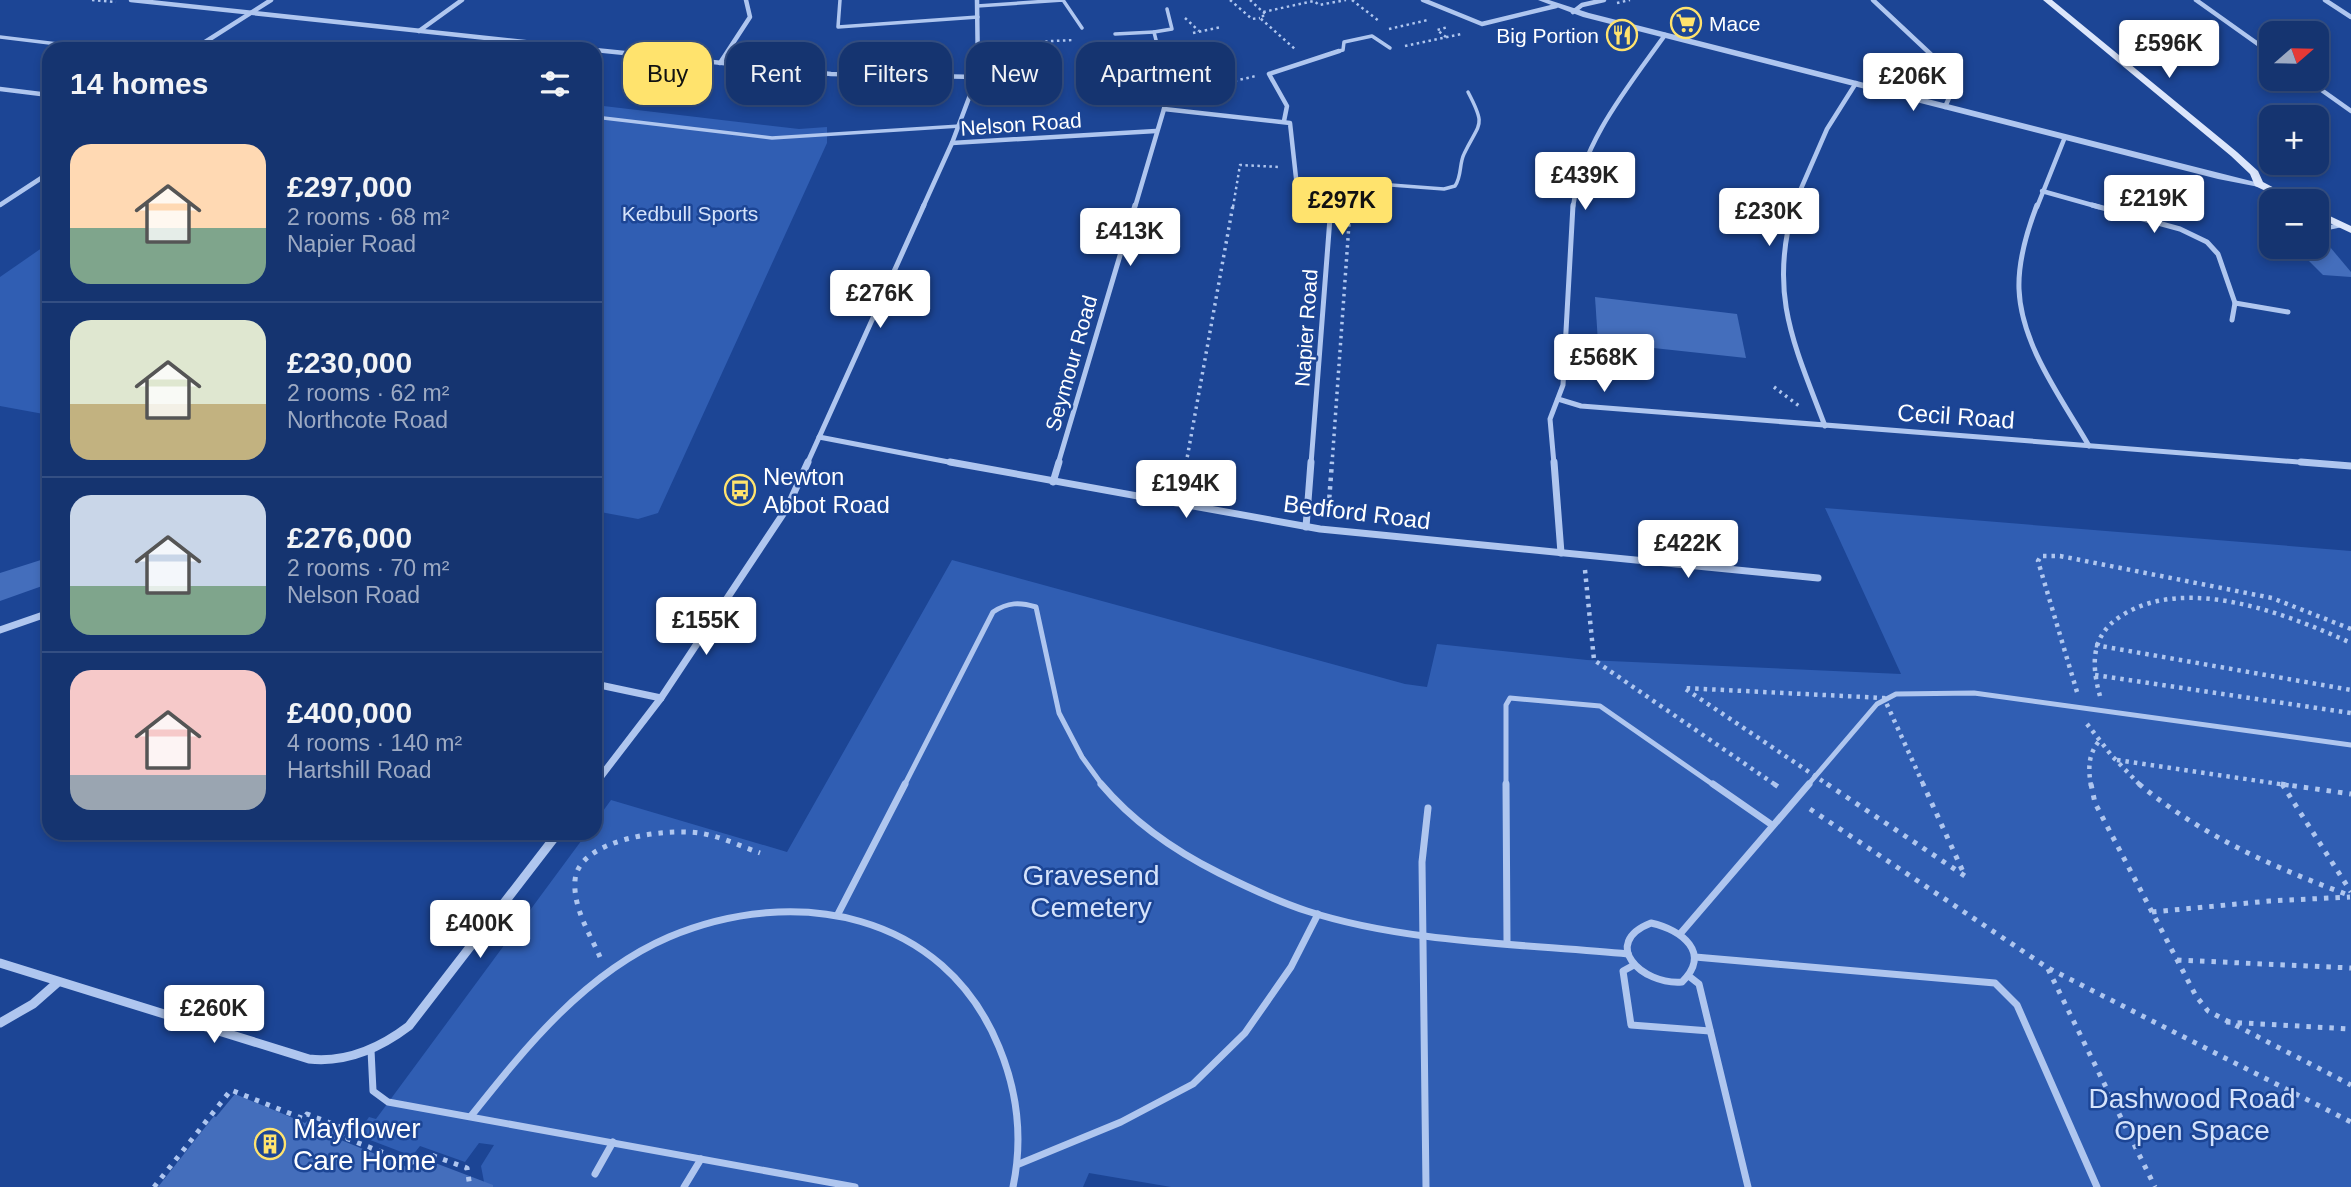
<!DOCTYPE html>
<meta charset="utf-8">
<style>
:root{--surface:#153470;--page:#223f78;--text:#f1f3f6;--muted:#9daac3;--line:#344f83;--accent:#ffe36d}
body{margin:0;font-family:Helvetica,sans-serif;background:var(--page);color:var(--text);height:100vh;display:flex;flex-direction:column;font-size:26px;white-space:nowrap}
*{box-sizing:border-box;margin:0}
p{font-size:23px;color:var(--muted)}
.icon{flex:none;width:38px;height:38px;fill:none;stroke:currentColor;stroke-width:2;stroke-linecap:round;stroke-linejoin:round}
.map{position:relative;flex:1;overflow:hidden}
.sheet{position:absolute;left:42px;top:42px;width:560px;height:798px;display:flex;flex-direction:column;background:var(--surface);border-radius:21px;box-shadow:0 4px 10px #0003,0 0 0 2px var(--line)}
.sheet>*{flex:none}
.banner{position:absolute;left:623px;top:42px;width:665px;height:63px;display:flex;gap:14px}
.needle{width:46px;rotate:70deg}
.fabs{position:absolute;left:2259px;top:21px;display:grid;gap:14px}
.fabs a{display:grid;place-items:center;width:70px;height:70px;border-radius:14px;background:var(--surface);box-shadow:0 4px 10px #0003,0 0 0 2px var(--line);font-size:35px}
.price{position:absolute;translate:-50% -60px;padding:0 16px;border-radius:7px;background:#fff;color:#222;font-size:23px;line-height:46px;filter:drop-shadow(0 2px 4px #0008)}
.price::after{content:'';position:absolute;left:50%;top:42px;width:21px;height:16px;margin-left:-10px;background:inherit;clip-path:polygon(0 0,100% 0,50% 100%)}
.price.selected{background:var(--accent);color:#111}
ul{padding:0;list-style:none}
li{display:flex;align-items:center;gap:21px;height:175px;padding:0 28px}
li+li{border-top:2px solid var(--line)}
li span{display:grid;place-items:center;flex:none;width:196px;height:140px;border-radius:21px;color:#555}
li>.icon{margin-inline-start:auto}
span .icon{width:84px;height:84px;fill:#fffc;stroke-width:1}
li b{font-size:30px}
h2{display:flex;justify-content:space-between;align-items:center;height:84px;padding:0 28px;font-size:30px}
.tag{padding:0 24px;border-radius:21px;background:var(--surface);box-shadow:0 4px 10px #0003,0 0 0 2px var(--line);font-size:24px;line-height:63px}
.tag.selected{background:var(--accent);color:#111}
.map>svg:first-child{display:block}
.green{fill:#305eb3}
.building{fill:#446ebc}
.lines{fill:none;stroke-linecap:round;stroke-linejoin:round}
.path-far3{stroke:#afc6ef;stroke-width:2.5;stroke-dasharray:2.5 3.5;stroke-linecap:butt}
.path-far2{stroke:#afc6ef;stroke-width:3.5;stroke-dasharray:2.5 4.5;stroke-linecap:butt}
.path-far1{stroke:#afc6ef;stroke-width:4.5;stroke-dasharray:3.5 5;stroke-linecap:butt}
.path{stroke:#afc6ef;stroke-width:5;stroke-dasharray:4.5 7;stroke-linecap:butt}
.service-far3{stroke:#afc6ef;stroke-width:3.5}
.service-far2{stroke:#afc6ef;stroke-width:4.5}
.service-far1{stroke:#afc6ef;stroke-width:5}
.service{stroke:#afc6ef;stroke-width:7}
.minor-far3{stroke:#afc6ef;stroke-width:4.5}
.minor-far2{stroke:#afc6ef;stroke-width:5}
.minor-far1{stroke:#afc6ef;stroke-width:7}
.minor{stroke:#afc6ef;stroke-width:9}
.tertiary{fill:#afc6ef;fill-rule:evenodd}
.secondary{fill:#dce6fb;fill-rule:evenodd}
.labels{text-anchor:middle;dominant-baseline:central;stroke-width:5;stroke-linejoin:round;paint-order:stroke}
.far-poi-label{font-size:21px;fill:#fff;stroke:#1c4595;text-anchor:start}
.far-street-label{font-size:21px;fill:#fff;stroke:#1c4595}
.far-park-label{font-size:21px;fill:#d5e3fb;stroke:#1c4595}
.street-label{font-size:24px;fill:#fff;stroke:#1c4595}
.poi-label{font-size:24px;fill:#fff;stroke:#1c4595;text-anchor:start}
.near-park-label{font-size:28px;fill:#d5e3fb;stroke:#1c4595}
.near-poi-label{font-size:28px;fill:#fff;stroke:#1c4595;text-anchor:start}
</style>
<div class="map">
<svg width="2351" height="1187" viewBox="0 0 2351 1187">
<rect width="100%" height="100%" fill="#1c4595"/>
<g class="green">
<path d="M595,105L799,129L827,127V143L658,513L638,519L595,511Z"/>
<path d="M49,243V415L0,406V277Z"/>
<path d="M1825,508L2351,551V1187H1171L1089,1173L1083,1187H485L481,1166L494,1145L479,1143L465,1162L420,1146L412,1156L357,1135L369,1117L376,1119L587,833H595V822L611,800L787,852L952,560L1405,684L1427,687L1437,644L1587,660L1901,674Z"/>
</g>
<g class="building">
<path d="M2295,247H2330L2351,272V277L2323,275Z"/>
<path d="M1595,297L1737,314L1746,358L1598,342Z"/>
<path d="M44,559L45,585L0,601V573Z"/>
<path d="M235,1094L305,1123L308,1120L345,1135L341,1140L412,1169L430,1161L493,1185V1187H158L214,1116L216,1117Z"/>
</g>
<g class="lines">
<g class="path-far3">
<path d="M92,0L116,2"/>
<path d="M1230,0L1252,19L1260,18"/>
<path d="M1250,0L1263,12L1314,1L1319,5L1346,0"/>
<path d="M1352,0L1379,21"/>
<path d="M1617,3L1630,0"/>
<path d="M1263,12L1266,14L1260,18L1296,50"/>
<path d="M1185,18L1199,31"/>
<path d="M1389,29L1428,20"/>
<path d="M1193,33L1221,27"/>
<path d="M1446,37L1437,30L1448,27"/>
<path d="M991,44L1074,40"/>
<path d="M1405,46L1461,34"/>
<path d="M1204,50L1220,47"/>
<path d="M1181,76L1195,89"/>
<path d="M1182,93L1256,76"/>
<path d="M1233,207L1240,165L1280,167"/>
</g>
<g class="path-far2">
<path d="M1774,387L1799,406"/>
<path d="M1186,464L1233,205"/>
<path d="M1332,464L1349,224"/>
</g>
<g class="path-far1">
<path d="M1182,489L1187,462"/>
<path d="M1328,515L1332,462"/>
<path d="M1585,570L1594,660L1777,786"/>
<path d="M2095,645L2351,690"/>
<path d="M2095,675L2351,713"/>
<path d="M2077,692L2038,561L2041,556H2060L2272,598L2351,629"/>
<path d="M2100,696C2091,664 2091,635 2121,616C2186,574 2287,614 2351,643"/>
<path d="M2087,724L2112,756L2141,786"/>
<path d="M2117,760L2293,786"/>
<path d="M1830,786L1684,688L1884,698L1924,786"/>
<path d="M2091,786C2088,768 2088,754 2100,740"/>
</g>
<g class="path">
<path d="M1774,784L1783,790"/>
<path d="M1827,784L1965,876L1923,784"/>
<path d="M2091,784L2095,803L2196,996L2208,1011L2351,1085"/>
<path d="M2139,784C2202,836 2275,868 2351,896"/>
<path d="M2281,784L2351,794"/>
<path d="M2282,784L2351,892"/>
<path d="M1810,809L2048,968L2351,1122"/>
<path d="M2152,912L2269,901L2350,897"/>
<path d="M600,957C590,934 573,908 575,881C577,839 666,828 699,833C720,836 740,846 760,853"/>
<path d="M2177,960L2351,968"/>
<path d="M2048,969L2155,1187"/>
<path d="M2226,1022L2351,1029"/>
<path d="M154,1187L231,1090L304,1119L307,1114L353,1132L348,1139L410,1163L431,1155L467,1168L470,1187"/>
</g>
<g class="service-far3">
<path d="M840,0L838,27L978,17"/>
<path d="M977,6L1063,0L1082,28"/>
<path d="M1167,9L1172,29L1154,32L1159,52L1192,50"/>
<path d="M1115,34L1154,32"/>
<path d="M0,37L99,49"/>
<path d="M1339,51L1343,50L1344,42L1372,36L1390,48"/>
<path d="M595,117L772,138L960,126"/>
<path d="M1332,191L1351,182L1444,189L1455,186C1462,176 1459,164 1464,154C1479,122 1487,128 1468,92"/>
</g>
<path class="service-far2" d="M2317,230L2341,225"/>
<g class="service-far1">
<path d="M904,786L993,612C1008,602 1020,602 1036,607L1059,713L1082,757L1103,786"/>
<path d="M1506,786V705L1510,698L1600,706L1715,786"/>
<path d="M1807,786L1877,704L1896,694L1974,693L2351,745"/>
</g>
<g class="service">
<path d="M1101,784C1134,823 1173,850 1219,873C1247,887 1276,901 1307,911C1405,943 1525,944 1628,954"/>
<path d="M1506,784L1507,941"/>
<path d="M1713,784L1772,825"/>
<path d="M838,914L905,784"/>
<path d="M1651,923C1682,930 1712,953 1682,982C1641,985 1600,943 1651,923Z"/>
<path d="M1680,934L1809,784"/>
<path d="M1695,957L1995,983L2017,1005L2097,1187"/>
<path d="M1634,965L1623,971L1631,1025L1710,1031"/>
<path d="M1690,977L1699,984L1748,1187"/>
<path d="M371,1050L373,1091L388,1102L855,1187"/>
<path d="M471,1116C526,1047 585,973 669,937C795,884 944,912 999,1047C1018,1093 1023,1139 1013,1187"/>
<path d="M1019,1164L1121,1122L1193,1084L1245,1033L1291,967L1318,914"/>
<path d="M595,1174L613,1142"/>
<path d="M684,1187L701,1159"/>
<path d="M1426,1187L1422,862L1428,808"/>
</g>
<g class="minor-far3">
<path d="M131,0L590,49"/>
<path d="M1423,0L1482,24L1556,6"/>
<path d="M1873,0L1938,61L1953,89L1945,107"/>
<path d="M2196,0L2272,54"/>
<path d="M2325,0L2351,17"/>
<path d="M1573,12L1582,5L1604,0"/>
<path d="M419,31L462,0"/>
<path d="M194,49L271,0"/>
<path d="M595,50L831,74L977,77"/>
<path d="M720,63L750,17L746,0"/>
<path d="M2306,79L2351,111"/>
<path d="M0,89L49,95"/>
<path d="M1164,109L1290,123L1297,187L1332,191L1331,207"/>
<path d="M1284,121L1287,106L1269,74L1339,51"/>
<path d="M952,143L1156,131"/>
<path d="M2042,191L2099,207"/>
<path d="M0,205L49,173"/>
<path d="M923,207L952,143L978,74L977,0"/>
<path d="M1135,207L1164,109L1167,87L1159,52"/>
<path d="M1573,207C1582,142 1628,87 1665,35"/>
<path d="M1793,207L1827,129L1856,83"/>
<path d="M2037,207L2065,137"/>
</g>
<g class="minor-far2">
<path d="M1794,205C1768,294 1794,344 1825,426"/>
<path d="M2037,205C2027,231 2018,261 2019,289C2021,345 2062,399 2089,446"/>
<path d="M2092,205L2180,229L2207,242L2218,254L2235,303L2232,320"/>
<path d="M2235,303L2288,312"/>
<path d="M1558,399L1581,406L2324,464"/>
<path d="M819,437L959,464"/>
<path d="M807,464L924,205"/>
<path d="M1058,464L1135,205"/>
<path d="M1311,464L1331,205"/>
<path d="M1554,464L1550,419L1563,385L1573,205"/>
</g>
<g class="minor-far1">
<path d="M950,462L1320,529L1818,578"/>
<path d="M1554,462L1561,553"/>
<path d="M2301,462L2351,466"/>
<path d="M1053,482L1059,462"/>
<path d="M1306,527L1311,462"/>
<path d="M0,630L49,613"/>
<path d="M595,684L661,698"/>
<path d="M595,784L661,698L787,508L808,462"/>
</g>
<g class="minor">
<path d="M0,963L309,1059C346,1063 380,1048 409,1026L558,833"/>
<path d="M0,1023L33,1004L58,982"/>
</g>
<path class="tertiary" d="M1538,0H1549L1589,13L2263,184L2259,187L2218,179L1583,17Z"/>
<g class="secondary">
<path d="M2043,0H2052L2237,152L2258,171L2263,182L2299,201H2287L2255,186L2250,174L2231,156Z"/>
<path d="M2317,210L2351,226V233L2317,217Z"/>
</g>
</g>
<defs>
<g id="supermarket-ring" transform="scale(1.575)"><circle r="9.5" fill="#1c4595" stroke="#ffe36d" stroke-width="1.5"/><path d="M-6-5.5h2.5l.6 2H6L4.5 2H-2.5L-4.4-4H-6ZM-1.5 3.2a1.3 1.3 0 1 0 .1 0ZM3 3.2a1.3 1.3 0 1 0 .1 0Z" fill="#ffe36d"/></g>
<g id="restaurant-ring" transform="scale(1.575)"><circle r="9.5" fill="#1c4595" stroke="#ffe36d" stroke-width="1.5"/><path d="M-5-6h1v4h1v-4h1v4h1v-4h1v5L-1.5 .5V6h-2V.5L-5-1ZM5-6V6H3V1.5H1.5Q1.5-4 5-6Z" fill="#ffe36d"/></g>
<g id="bus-ring" transform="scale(1.575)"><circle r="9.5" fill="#1c4595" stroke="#ffe36d" stroke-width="1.5"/><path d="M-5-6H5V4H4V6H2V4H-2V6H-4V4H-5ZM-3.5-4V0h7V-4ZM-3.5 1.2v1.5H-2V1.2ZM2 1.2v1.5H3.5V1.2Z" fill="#ffe36d"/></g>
<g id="building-ring" transform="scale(1.575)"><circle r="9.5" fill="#1c4595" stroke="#ffe36d" stroke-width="1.5"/><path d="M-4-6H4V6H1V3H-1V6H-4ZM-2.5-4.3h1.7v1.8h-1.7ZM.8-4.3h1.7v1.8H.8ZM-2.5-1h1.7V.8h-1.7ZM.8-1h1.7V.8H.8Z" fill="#ffe36d"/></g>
</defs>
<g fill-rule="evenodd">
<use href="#supermarket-ring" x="1686" y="23"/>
<use href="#restaurant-ring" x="1622" y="35"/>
<use href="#bus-ring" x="740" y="490"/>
<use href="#building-ring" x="270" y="1144"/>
</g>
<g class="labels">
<g class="far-poi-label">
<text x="1709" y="23">Mace</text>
<text x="1599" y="35" text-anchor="end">Big Portion</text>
</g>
<g class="far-street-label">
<text transform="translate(1021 124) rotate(-4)">Nelson Road</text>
<text transform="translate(1306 328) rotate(-86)">Napier Road</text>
<text transform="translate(1071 363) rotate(-74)">Seymour Road</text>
</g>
<g class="far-park-label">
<text x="690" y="213">Kedbull Sports</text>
</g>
<g class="street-label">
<text transform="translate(1956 416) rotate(4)">Cecil Road</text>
<text transform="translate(1357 512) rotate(7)">Bedford Road</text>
</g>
<g class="poi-label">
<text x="763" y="476">Newton<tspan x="763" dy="28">Abbot Road</tspan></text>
</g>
<g class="near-park-label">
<text x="1091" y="875">Gravesend<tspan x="1091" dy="32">Cemetery</tspan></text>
<text x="2192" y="1098">Dashwood Road<tspan x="2192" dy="32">Open Space</tspan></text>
</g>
<g class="near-poi-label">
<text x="293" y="1128">Mayflower<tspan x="293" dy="32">Care Home</tspan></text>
</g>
</g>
</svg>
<div class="fabs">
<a><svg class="needle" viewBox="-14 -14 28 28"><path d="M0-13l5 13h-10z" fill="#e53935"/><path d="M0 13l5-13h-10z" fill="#9daac3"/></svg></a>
<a>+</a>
<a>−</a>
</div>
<b class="price" style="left:2169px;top:80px">£596K</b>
<b class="price" style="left:1913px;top:113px">£206K</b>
<b class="price" style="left:1585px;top:212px">£439K</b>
<b class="price" style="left:2154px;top:235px">£219K</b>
<b class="price selected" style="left:1342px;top:237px">£297K</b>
<b class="price" style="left:1769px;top:248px">£230K</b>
<b class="price" style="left:1130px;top:268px">£413K</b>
<b class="price" style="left:880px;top:330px">£276K</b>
<b class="price" style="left:1604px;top:394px">£568K</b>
<b class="price" style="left:1186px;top:520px">£194K</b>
<b class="price" style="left:1688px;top:580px">£422K</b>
<b class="price" style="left:706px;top:657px">£155K</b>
<b class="price" style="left:480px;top:960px">£400K</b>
<b class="price" style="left:214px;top:1045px">£260K</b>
<div class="banner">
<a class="tag selected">Buy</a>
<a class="tag">Rent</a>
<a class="tag">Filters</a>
<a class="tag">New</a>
<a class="tag">Apartment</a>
</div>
<section class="sheet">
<h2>14 homes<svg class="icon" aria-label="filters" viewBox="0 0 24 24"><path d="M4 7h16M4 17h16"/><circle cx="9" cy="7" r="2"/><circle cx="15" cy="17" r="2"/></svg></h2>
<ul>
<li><span style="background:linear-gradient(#ffd9b3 60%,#7fa58c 0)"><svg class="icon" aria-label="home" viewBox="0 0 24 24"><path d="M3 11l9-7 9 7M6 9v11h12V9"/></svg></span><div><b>£297,000</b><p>2 rooms · 68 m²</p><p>Napier Road</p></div></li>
<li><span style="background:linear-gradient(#dfe7d0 60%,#c2b280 0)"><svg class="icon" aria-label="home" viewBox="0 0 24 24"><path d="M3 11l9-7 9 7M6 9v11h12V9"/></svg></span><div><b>£230,000</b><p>2 rooms · 62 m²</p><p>Northcote Road</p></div></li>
<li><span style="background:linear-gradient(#c9d6e8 65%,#7fa58c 0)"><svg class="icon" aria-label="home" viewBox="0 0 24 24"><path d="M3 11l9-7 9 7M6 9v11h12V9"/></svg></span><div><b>£276,000</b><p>2 rooms · 70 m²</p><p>Nelson Road</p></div></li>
<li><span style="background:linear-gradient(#f6c9c9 75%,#9aa5b1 0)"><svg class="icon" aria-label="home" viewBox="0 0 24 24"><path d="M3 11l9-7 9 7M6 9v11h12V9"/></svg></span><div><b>£400,000</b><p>4 rooms · 140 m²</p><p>Hartshill Road</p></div></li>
</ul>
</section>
</div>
